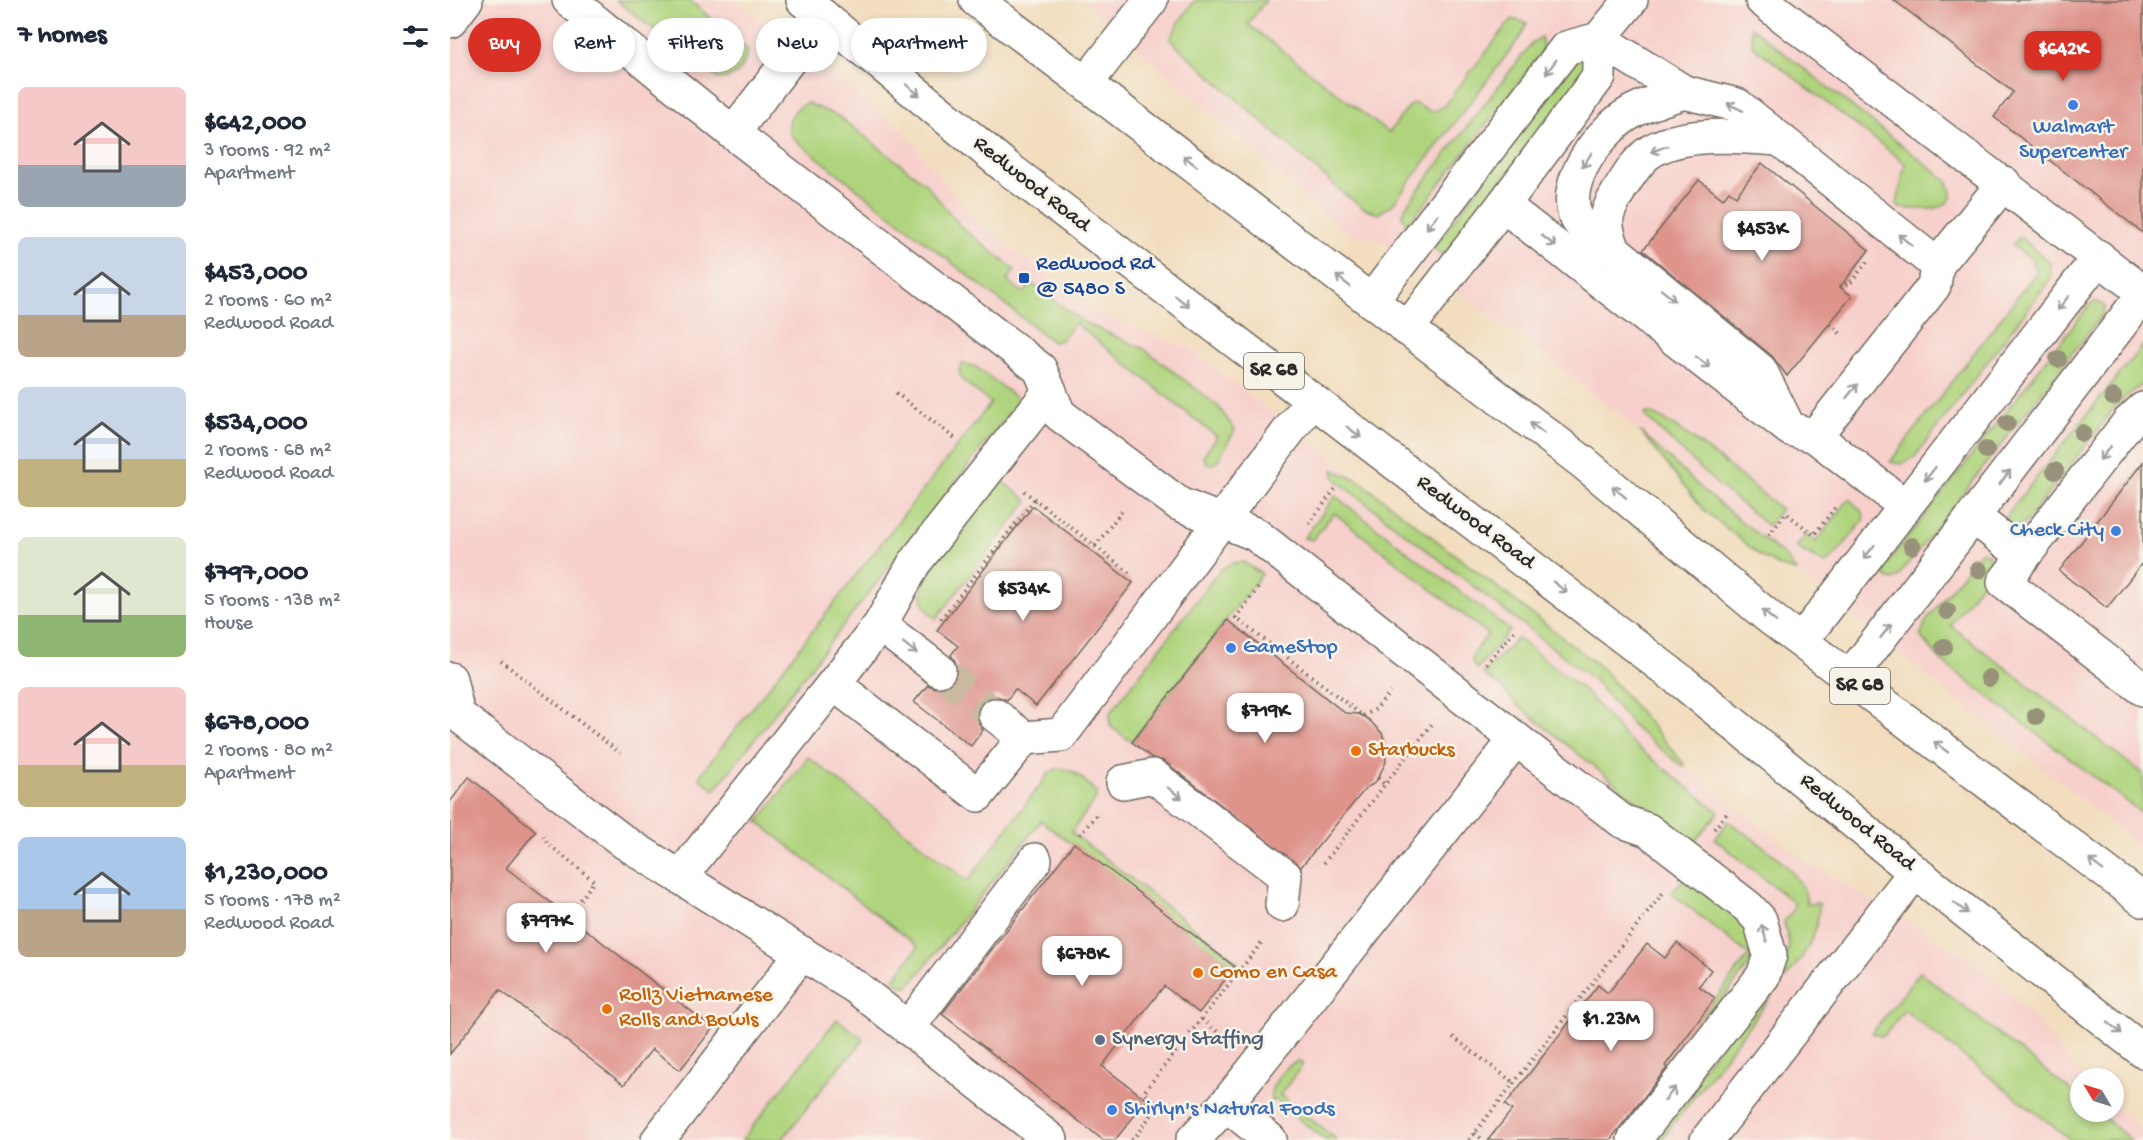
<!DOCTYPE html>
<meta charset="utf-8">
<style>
:root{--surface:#fff;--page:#f6f6f7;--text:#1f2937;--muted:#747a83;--accent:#d93025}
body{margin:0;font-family:"Gochi Hand",sans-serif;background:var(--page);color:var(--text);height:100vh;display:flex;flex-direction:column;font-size:22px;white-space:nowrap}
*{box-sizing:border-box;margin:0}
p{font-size:20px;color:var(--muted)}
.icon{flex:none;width:33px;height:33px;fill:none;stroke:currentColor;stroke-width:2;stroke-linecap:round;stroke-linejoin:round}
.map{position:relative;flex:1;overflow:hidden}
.side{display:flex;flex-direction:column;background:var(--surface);width:450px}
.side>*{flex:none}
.hud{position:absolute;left:18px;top:18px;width:570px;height:54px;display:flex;gap:12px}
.needle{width:39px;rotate:308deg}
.buttons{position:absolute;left:1620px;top:1068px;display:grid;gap:12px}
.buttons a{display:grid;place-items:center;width:54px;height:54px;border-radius:50%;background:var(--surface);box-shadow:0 3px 9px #0003;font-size:30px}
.price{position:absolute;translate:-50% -51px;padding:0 14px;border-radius:12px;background:#fff;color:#222;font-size:20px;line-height:39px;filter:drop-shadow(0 2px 3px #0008)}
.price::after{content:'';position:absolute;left:50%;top:36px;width:18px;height:14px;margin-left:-9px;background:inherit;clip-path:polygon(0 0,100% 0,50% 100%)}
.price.on{background:var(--accent);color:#fff}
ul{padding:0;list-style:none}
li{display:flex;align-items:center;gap:18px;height:150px;padding:0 18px}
li span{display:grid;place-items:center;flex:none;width:168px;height:120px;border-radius:9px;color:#555}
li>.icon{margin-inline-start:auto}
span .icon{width:72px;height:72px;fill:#fffc;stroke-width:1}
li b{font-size:26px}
h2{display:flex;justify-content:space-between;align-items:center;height:72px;padding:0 18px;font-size:26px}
.chip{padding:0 21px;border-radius:27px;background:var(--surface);box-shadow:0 3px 9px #0003;font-size:21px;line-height:54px}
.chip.on{background:var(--accent);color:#fff}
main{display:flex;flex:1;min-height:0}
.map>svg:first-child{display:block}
.built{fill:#f7d0cc}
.green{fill:#afd47d;stroke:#6d8054;stroke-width:1.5}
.building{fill:#de938b}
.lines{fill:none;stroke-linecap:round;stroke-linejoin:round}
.minor-tunnel{stroke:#cab9a1;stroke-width:33;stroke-dasharray:33 16;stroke-linecap:butt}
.minor-casing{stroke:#71695e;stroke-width:36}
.major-casing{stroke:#71695e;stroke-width:36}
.path{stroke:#71695e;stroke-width:4;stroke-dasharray:1.5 4.5;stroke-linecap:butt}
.minor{stroke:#fff;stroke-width:33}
.major{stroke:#fff;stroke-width:33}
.tree{fill:#979279}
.oneway{stroke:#a0a0a0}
.shop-dot{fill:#3f7fe0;stroke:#f7f3e8;stroke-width:2}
.transit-dot{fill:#1a4fb4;stroke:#f7f3e8;stroke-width:2}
.food-dot{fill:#e8710a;stroke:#f7f3e8;stroke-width:2}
.service-dot{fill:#5c6f8a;stroke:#f7f3e8;stroke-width:2}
.labels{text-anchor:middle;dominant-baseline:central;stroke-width:5;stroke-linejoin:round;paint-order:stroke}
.shield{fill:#f7f3e8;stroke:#686764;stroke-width:1.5}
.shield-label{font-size:21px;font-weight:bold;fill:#2b2b2b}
.shop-label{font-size:22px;fill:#366cbe;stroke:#f7f3e8;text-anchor:start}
.street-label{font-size:22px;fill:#2b2b2b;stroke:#f7f3e8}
.transit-label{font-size:22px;fill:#164399;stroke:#f7f3e8;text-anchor:start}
.food-label{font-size:22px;fill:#c56008;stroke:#f7f3e8;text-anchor:start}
.service-label{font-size:22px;fill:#4e5e75;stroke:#f7f3e8;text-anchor:start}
</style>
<main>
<section class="side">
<h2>7 homes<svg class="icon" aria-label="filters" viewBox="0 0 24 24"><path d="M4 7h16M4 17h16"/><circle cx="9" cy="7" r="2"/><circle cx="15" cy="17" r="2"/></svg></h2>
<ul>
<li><span style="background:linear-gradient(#f6c9c9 65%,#9aa5b1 0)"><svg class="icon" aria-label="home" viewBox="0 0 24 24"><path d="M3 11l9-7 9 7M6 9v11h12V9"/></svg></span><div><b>$642,000</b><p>3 rooms · 92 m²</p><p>Apartment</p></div></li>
<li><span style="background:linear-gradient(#c9d6e8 65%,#b9a48a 0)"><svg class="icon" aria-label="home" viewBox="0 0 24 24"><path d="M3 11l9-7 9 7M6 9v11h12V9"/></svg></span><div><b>$453,000</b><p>2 rooms · 60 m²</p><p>Redwood Road</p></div></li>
<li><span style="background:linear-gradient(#c9d6e8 60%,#c2b280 0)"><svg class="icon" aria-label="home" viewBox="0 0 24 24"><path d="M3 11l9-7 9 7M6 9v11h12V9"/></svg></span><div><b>$534,000</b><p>2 rooms · 68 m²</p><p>Redwood Road</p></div></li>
<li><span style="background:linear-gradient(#dfe7d0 65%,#8fb573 0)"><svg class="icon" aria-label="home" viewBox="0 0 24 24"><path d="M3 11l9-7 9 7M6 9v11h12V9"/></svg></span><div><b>$797,000</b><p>5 rooms · 138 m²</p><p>House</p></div></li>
<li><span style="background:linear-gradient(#f6c9c9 65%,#c2b280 0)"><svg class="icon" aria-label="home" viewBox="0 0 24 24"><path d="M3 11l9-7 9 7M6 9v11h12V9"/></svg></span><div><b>$678,000</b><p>2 rooms · 80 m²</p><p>Apartment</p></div></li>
<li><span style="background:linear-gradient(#a9c7e8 60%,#b9a48a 0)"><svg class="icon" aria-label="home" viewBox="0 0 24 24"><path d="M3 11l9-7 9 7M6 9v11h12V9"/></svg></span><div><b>$1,230,000</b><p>5 rooms · 178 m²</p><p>Redwood Road</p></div></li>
</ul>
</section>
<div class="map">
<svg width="1693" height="1140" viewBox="0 0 1693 1140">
<rect width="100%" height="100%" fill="#f7f3e8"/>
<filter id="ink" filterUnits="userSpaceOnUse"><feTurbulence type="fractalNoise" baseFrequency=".0167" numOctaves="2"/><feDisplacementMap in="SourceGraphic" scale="12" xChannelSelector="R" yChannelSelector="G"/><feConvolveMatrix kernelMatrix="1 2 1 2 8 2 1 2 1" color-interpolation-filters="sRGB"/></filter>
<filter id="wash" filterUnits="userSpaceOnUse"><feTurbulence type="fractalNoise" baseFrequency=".008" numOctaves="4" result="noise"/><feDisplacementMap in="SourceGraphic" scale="24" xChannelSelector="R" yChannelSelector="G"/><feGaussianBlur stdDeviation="1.35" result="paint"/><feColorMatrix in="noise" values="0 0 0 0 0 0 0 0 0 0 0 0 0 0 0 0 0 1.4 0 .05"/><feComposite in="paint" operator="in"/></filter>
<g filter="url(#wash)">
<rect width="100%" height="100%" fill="#f2ddbe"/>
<g class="built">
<path d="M0,0H285L451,129L522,217L642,311L740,349L1152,668L1240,771L1357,863L1510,953L1535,971L1577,1010L1633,1078H1630V1112H1664V1105L1693,1130V1140H0Z"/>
<path d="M633,0H1693V848L1346,571L1331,567L1311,556L1262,517L1190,431L1060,328L930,240L902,235L889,227Z"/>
</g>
<g class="green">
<path d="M166,0H239L298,50C294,68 287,80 267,78Z"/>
<path d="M745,0H816L798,24L939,133L959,106L963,103L982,112L993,107L1062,19L1077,23L1071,36L942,205L928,214L915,209L893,193L720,40L729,22Z"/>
<path d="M1301,27L1496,180L1502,191C1501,215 1467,209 1450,208L1447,205L1455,163L1302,45Z"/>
<path d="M1091,37L1093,46L1090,55L969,211L956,224L952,215L956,206L1082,43Z"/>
<path d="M1129,56L1139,67L997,251L991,255L983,247Z"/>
<path d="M357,103L388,116L475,183L512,228L565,270L557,281L574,293L582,284L633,322L694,349L768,406L785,430L766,463L757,464L753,456L767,437L625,323L610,341L603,342L344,139C333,126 342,108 357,103Z"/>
<path d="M1570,237L1600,263L1601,278L1464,458L1451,464L1440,462L1588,270L1582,264L1584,261L1562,245Z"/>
<path d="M1645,301L1655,306L1652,315L1447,578L1443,580L1437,578L1432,573L1433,569L1640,304Z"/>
<path d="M1693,345V384L1670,401L1576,522L1568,527L1559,525L1556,519L1558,513Z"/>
<path d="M513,363L526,367L569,400L265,790L249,778L253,771L541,403L512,380L509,370Z"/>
<path d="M1197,413C1219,414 1309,492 1331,509L1318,526L1268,485L1194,415Z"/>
<path d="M1190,431L1256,493L1336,557L1346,571L1331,567L1311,556L1254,510Z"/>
<path d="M883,470L908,480L1152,668L1235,765L1232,766L1187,730L1144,680L885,479Z"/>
<path d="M549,479L578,501L486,619C478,611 471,604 472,591C473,567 532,502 549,479Z"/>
<path d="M885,496L1060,630L1027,669C1014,657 1031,645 1038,634L884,513L862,540L854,538Z"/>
<path d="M1399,499L1413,512L1414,520L1384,557L1374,564L1346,547L1356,535L1366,542Z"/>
<path d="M1531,551L1539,555L1540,572L1500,625L1693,774V814L1491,661L1470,636L1476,621Z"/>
<path d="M793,562L812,574L682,742L660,726V713L770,570L782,563Z"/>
<path d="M1067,638L1136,692L1177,739L1269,812L1242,845L1066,704L1051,687L1033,674Z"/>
<path d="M358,757L518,881L599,773C616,760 635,780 647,793L646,799L621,832L788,962L785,967L591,821L459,986H452L444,979L468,947L308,822Z"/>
<path d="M1278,821C1303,840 1356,870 1357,904L1369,903C1370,922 1362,941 1352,957L1211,1140H1197L1336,960L1339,944L1334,922L1344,909V903L1265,839Z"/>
<path d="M1236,876C1261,897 1320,930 1297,968L1218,1068L1215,1066L1299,955L1221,893Z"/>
<path d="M1470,972L1630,1098V1112H1647L1681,1140H1621L1454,1010L1435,1035L1431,1037L1422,1033Z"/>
<path d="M387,1019L412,1038V1042L399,1058L397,1057L334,1137V1140H292Z"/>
<path d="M848,1061L853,1064L830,1095L887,1140H875L825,1100L821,1101C818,1087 835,1065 848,1061Z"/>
</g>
<g id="blocks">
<g class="building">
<path d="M1444,0H1693V233L1544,117L1563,92Z"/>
<path d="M1312,163L1419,250L1390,287L1402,296L1337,376L1322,356L1193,250L1249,180L1273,199L1279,191L1286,196Z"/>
<path d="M1693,462V562L1657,608L1609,571Z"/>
<path d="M583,506L683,583L586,706L565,689L557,700L547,696L538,698L531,703L526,713L528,722L533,730L521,746L464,702L478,685L486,688L496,687L504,681L508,672L506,663L501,655L508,646L487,630Z"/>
<path d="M778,620L895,713L909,714L918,719L932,733L935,742L936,762L925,783L916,788L851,867L714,761L702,758L682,742Z"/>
<path d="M19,777L86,831L56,868L263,1028L230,1070L202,1049L174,1085L50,990L0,1054V802Z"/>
<path d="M624,843L785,967L749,1013L714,986L652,1066L697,1100L665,1140H653L492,1014Z"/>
<path d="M1227,943L1261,970L1249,986L1265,998L1215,1066L1217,1068L1160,1140H1038L1062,1110L1055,1105L1148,985L1158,993L1197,944L1215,958Z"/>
</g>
</g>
</g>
<g filter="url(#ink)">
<use href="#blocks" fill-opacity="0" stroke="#71695e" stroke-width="1.5"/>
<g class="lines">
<path class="minor-tunnel" d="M489,670L545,715"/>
<g class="minor-casing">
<g id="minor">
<path d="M119,0L283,133L590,369L609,414L729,504L805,534L1066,739L776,1104L743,1140"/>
<path d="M1312,0L1693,292"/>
<path d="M0,21L16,0"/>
<path d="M1149,39L1234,92L1287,105L1487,265L1484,286L1365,436"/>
<path d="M637,82L701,0"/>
<path d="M283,133L373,16"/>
<path d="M1329,139C1292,136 1229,130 1197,154C1186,163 1177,178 1169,191C1154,216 1153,223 1164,250L1310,370L1336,422"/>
<path d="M1053,205L1340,429L1365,436L1455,506"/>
<path d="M1164,250C1152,241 1132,230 1126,217C1110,182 1152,128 1182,112C1198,103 1217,98 1234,92"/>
<path d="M1487,265L1554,183"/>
<path d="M921,301L1116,48L1149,39L1181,0"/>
<path d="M957,329L1053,205L1149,76V39"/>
<path d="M1525,518L1574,556L1554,582L1693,689"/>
<path d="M1574,556L1679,422L1693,409"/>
<path d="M430,625L489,670"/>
<path d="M1351,641L1649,257"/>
<path d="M1400,677L1693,295"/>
<path d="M0,679L8,715L174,842L407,988L601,1140"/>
<path d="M384,684L528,795L574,738L611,735C696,624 777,510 862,401"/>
<path d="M545,715L574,738"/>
<path d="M1066,739L1172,821L1198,830L1298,907L1310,920L1320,955L1313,976L1184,1140"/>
<path d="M673,782L703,776L835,876L832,905"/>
<path d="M230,877L430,625L465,562L600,391"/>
<path d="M458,1028L585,860"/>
<path d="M776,1104L820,1140"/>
<path d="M208,1140L352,953"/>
<path d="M1257,1140L1465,872"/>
</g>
</g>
<g class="major-casing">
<g id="major">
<path d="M353,0L555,166L1235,684L1465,872L1693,1051"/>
<path d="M526,0L1134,463L1320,618L1693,900"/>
</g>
</g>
<g class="path">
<path d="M1390,287L1401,282L1418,261"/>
<path d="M1380,324L1392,335"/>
<path d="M446,393L507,440"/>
<path d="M574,491L680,573"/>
<path d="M859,524L885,489"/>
<path d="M1319,535L1336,513L1364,535L1387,505"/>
<path d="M645,546L672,511"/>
<path d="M808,588L786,618L913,716L926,709L940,692"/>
<path d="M491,619L585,499"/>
<path d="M51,661L170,753"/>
<path d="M1036,664L1067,628"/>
<path d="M928,778L935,785"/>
<path d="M1264,829L1279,811"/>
<path d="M630,835L647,814"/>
<path d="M93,836L97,843L144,881L122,912"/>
<path d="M874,863L982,724"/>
<path d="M752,1019L776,1039"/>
<path d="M1003,1037L1064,1083"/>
<path d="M1025,1133L1033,1140"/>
<path d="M682,1140L709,1105L694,1092L812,942"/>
<path d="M1019,1140L1213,893"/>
</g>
<use href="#minor" class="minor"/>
<use href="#major" class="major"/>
</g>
<g class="tree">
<circle cx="1608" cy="359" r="9"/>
<circle cx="1663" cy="397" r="9"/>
<circle cx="1557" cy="423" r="9"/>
<circle cx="1632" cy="433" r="9"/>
<circle cx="1536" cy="450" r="9"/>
<circle cx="1605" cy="471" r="9"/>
<circle cx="1462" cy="546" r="9"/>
<circle cx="1529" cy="570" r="9"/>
<circle cx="1497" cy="611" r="9"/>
<circle cx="1494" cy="647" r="9"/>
<circle cx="1539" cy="678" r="9"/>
<circle cx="1586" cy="716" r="9"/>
</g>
<defs><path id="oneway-shaft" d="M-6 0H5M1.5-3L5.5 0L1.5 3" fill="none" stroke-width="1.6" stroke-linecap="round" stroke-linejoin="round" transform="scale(1.5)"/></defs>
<g class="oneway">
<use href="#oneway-shaft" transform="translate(1101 67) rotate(127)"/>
<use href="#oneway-shaft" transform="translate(463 90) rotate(39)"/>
<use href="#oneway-shaft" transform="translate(1285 107) rotate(-155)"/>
<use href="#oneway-shaft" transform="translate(1209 149) rotate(159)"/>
<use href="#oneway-shaft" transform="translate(1137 160) rotate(123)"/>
<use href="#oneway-shaft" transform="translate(740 161) rotate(-142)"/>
<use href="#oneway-shaft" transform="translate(982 222) rotate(127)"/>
<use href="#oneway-shaft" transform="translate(1455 240) rotate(-141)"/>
<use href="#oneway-shaft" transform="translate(1099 241) rotate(38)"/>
<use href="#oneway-shaft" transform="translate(893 281) rotate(-142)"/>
<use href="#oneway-shaft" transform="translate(1218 295) rotate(39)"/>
<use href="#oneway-shaft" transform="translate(732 301) rotate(37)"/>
<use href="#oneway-shaft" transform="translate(1613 303) rotate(128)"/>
<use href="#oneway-shaft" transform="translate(1253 362) rotate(38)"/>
<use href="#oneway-shaft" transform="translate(1402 391) rotate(-51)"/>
<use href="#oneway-shaft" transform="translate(1087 428) rotate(-143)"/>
<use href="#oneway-shaft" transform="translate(904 432) rotate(37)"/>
<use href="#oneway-shaft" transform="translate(1655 453) rotate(128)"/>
<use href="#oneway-shaft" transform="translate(1480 474) rotate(128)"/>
<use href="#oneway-shaft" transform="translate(1555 477) rotate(-53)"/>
<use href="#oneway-shaft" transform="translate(1169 492) rotate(-140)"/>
<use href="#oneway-shaft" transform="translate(1419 552) rotate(128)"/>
<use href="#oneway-shaft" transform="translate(1110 587) rotate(38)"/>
<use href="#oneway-shaft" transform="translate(1319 616) rotate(-141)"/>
<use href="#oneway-shaft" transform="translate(1436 631) rotate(-52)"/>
<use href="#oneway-shaft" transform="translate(460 648) rotate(38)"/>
<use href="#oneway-shaft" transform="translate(1491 747) rotate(-142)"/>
<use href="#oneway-shaft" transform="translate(725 793) rotate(37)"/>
<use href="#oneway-shaft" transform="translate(1646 865) rotate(-143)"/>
<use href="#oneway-shaft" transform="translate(1511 908) rotate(38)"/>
<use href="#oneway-shaft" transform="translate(1314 933) rotate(-107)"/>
<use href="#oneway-shaft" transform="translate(1665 1028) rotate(38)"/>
<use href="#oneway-shaft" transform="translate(1220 1094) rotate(-52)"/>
</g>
</g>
<g class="shop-dot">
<circle cx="1623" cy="105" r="6"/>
<circle cx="1666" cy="531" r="6"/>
<circle cx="781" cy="648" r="6"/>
<circle cx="662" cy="1110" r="6"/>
</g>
<rect class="transit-dot" x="568" y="272" width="12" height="12" rx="3"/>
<g class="food-dot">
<circle cx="906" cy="751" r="6"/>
<circle cx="748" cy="973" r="6"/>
<circle cx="157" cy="1009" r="6"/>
</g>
<circle class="service-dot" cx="650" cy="1040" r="6"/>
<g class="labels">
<g class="shield">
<rect x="794" y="353" width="60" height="36" rx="4.5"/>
<rect x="1380" y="668" width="60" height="36" rx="4.5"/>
</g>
<g class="shield-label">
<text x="824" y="371">SR 68</text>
<text x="1410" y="686">SR 68</text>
</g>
<g class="shop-label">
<text x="1623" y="128" text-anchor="middle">Walmart<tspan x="1623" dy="25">Supercenter</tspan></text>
<text x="1654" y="531" text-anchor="end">Check City</text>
<text x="793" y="648">GameStop</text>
<text x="674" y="1110">Shirlyn's Natural Foods</text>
</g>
<g class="street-label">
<text transform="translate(581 185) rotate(38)">Redwood Road</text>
<text transform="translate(1025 523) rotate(37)">Redwood Road</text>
<text transform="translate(1407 823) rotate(39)">Redwood Road</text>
</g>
<g class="transit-label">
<text x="586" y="265">Redwood Rd<tspan x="586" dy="25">@ 5480 S</tspan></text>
</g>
<g class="food-label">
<text x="918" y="751">Starbucks</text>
<text x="760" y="973">Como en Casa</text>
<text x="169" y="996">Rollz Vietnamese<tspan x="169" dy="25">Rolls and Bowls</tspan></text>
</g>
<g class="service-label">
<text x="662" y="1040">Synergy Staffing</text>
</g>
</g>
</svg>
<div class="buttons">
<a><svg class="needle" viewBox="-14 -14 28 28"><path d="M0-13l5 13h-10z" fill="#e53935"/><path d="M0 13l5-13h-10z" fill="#747a83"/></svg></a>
</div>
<b class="price on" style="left:1613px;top:82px">$642K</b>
<b class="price" style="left:1312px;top:262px">$453K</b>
<b class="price" style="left:573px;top:622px">$534K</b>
<b class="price" style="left:815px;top:744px">$719K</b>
<b class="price" style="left:96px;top:954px">$797K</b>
<b class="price" style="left:632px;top:987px">$678K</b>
<b class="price" style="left:1161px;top:1052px">$1.23M</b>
<div class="hud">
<a class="chip on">Buy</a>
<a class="chip">Rent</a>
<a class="chip">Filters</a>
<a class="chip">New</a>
<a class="chip">Apartment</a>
</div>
</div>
</main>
